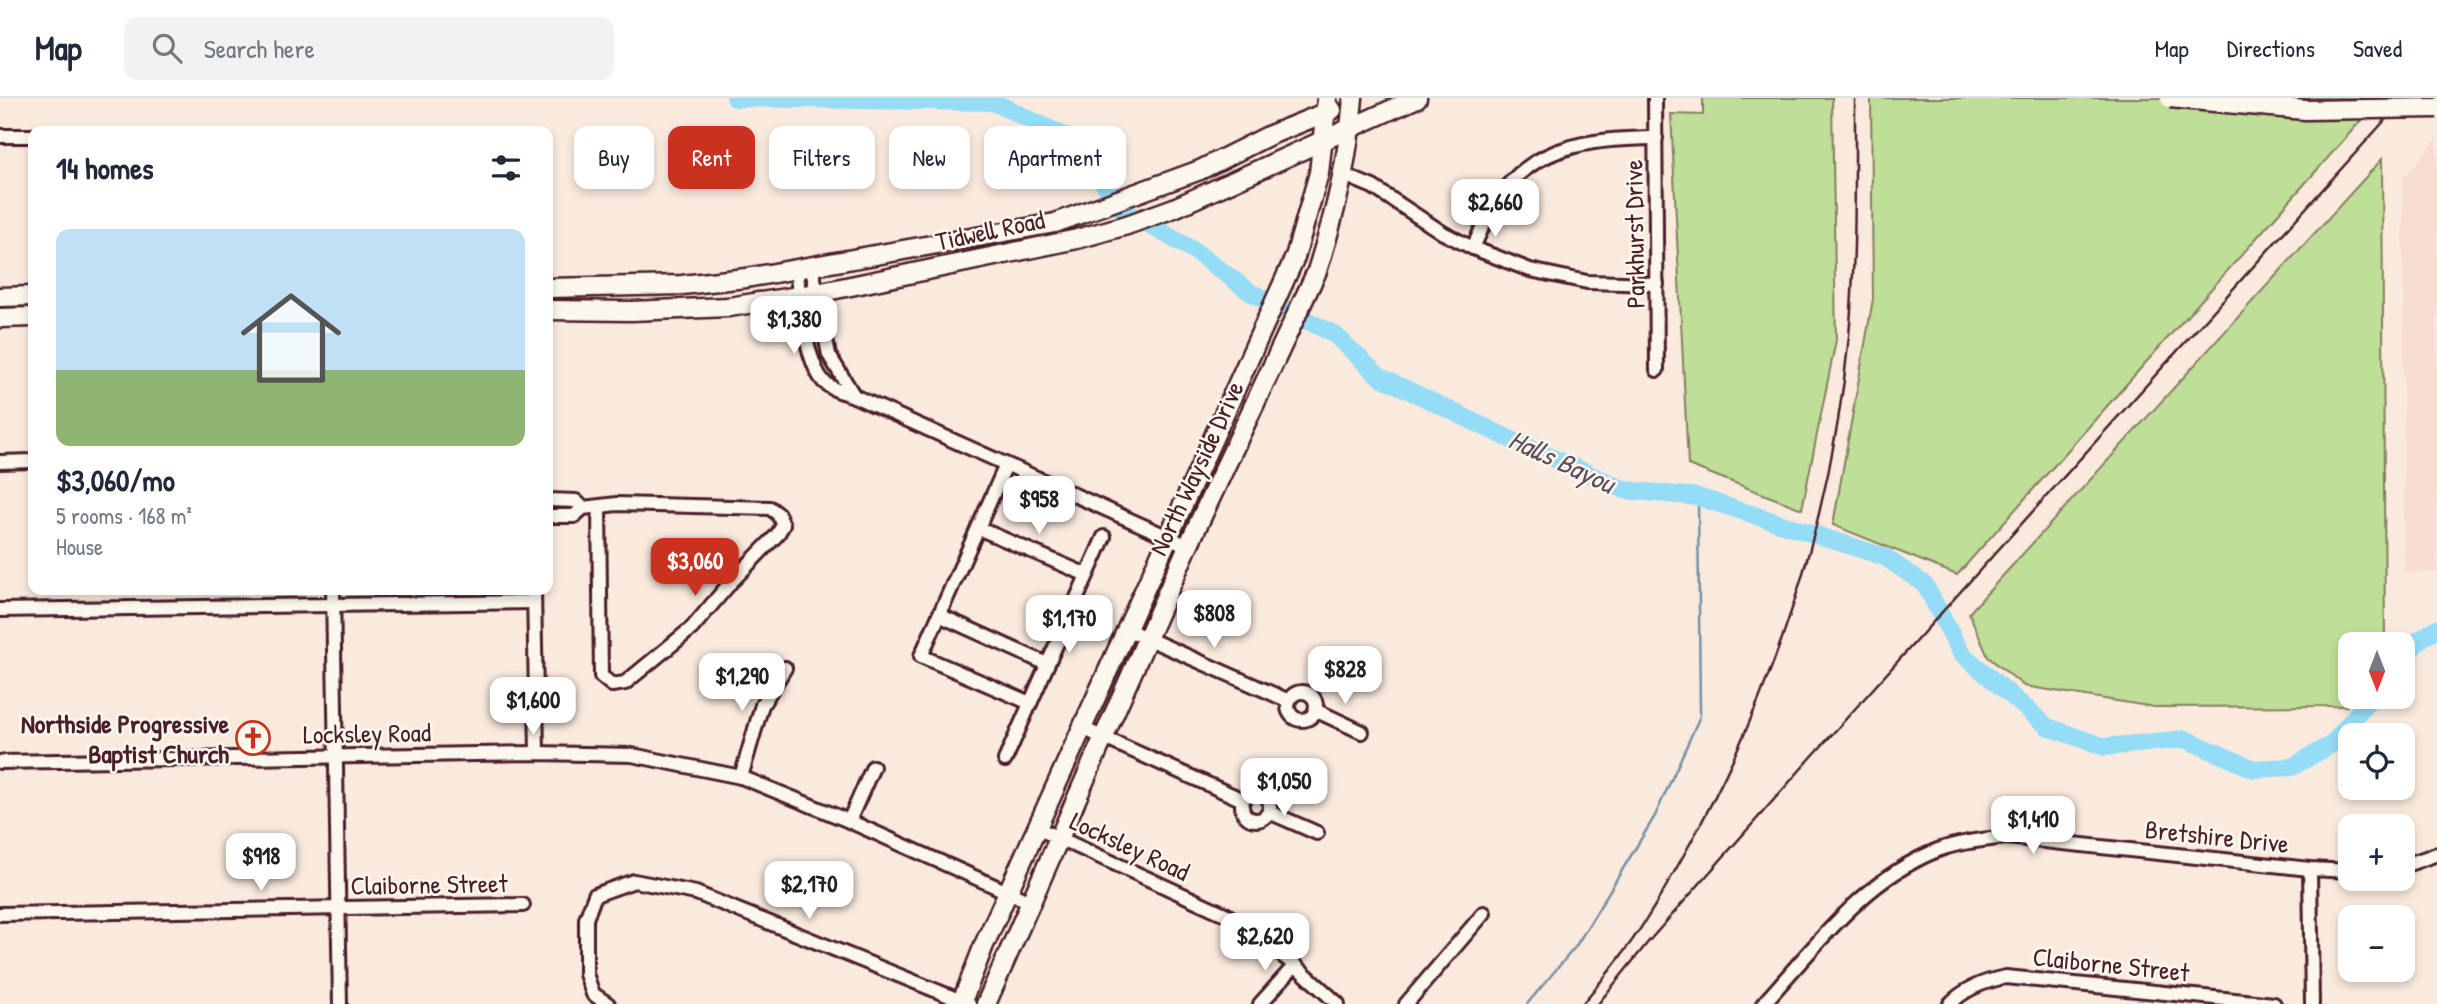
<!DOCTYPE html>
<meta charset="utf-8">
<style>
:root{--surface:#fff;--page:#f2f2f3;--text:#1f2937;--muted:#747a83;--line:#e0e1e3;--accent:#c8321e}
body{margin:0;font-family:"Patrick Hand",sans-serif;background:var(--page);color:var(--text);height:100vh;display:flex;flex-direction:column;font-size:26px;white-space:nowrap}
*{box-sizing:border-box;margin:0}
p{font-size:23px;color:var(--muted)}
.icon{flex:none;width:38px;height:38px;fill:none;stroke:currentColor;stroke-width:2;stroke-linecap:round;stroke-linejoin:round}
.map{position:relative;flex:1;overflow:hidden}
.side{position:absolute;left:28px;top:28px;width:525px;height:469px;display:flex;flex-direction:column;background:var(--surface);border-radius:14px;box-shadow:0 4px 10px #0003}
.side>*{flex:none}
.top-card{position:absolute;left:574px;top:28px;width:665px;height:63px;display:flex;gap:14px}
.needle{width:46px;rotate:180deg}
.tools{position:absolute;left:2338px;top:534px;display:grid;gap:14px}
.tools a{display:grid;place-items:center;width:77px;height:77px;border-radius:14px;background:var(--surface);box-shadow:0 4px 10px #0003;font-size:35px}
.price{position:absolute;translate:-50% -60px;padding:0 16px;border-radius:14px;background:#fff;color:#222;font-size:23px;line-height:46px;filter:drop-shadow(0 2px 4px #0008)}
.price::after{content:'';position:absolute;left:50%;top:42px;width:21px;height:16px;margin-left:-10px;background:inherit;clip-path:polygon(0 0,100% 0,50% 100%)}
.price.current{background:var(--accent);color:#fff}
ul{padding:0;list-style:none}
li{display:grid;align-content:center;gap:14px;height:371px;padding:0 28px}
li span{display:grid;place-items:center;height:217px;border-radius:14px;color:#555}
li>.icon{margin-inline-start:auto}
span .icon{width:126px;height:126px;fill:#fffc;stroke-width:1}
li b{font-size:30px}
h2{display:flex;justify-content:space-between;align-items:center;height:84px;padding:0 28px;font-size:30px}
.chip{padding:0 24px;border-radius:14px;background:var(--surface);box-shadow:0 4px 10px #0003;font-size:24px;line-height:63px}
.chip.current{background:var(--accent);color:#fff}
header{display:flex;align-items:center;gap:42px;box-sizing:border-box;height:98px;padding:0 35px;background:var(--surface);border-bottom:2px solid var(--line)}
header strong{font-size:33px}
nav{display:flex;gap:38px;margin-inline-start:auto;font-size:24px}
.search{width:490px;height:63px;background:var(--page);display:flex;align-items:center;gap:18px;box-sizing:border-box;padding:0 24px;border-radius:14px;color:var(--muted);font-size:26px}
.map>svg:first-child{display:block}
.built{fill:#f6dcd1}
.green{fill:#bfde97;stroke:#847e61;stroke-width:2}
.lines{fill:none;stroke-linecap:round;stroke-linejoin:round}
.stream{stroke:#7790a5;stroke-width:2.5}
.river{stroke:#95dcf7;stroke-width:18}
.minor-casing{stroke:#4a1f2b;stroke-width:18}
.secondary-casing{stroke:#4a1f2b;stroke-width:23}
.minor{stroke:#fbf7ec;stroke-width:12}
.secondary{stroke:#fbf7ec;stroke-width:18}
.rail{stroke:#4a1f2b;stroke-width:2.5}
.secondary-bridge-casing{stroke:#4a1f2b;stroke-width:23;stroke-linecap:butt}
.secondary-bridge{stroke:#fbf7ec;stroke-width:18}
.labels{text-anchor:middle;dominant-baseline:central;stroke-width:5;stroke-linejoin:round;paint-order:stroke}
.street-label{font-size:26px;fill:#4a1f2b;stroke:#fbf7ec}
.poi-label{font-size:26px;font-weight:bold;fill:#4a1f2b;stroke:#fbf7ec;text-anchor:end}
.water-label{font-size:28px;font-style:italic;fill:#5d4e5e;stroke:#fbf7ec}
</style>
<header>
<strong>Map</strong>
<div class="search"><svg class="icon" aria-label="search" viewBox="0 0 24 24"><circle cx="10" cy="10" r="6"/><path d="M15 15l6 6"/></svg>Search here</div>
<nav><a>Map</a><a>Directions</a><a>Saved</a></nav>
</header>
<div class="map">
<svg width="2437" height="906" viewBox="0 0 2437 906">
<rect width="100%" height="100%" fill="#faeade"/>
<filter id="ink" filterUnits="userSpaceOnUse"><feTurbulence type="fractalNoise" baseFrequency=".0143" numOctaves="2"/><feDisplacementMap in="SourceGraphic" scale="14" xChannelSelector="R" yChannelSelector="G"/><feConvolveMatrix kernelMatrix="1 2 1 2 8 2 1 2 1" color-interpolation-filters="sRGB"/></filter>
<g filter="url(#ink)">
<path class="built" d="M2437,41V474L2404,475L2403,80Z"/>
<g class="green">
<path d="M1703,0H1832L1836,242L1802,411L1688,367L1671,16L1703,17Z"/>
<path d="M1871,0H2381L1957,477L1833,427L1873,201Z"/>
<path d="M2382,61L2385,543L2383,546H2350V598L2352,599L2347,608L2154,609L2024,588L1988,559L1969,515Z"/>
</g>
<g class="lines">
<path class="stream" d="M1527,906L1576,848L1655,718L1700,618L1698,399"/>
<g class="river">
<path d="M735,0L993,4L1075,43L1120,110L1193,152L1250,194L1334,236L1379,278L1512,342L1625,392L1698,399L1885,459L1925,487L1961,555L2048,629L2105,649L2185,641L2254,671L2292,669L2332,646L2372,598"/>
<path d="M2403,562L2418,543L2437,530"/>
</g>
<g class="minor-casing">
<g id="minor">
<path d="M1655,0L1657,272"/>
<path d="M0,38H33"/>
<path d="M1344,77L1373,89L1443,135L1473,150L1530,172L1587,184L1657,186"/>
<path d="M1473,150C1482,130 1490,110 1503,93C1541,44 1600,41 1656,40"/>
<path d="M812,170L829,257L854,298"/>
<path d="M796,173C801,202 804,261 824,284C832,292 843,294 854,298L1188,448"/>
<path d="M0,364L33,363"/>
<path d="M1006,367L921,558L1030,605"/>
<path d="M548,402L576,403L583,410"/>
<path d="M548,418H574L583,410L617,406L770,410L778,416L783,427L777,437L731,484L692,530L625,585L612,587L601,578L599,408"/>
<path d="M978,430L1087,477"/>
<path d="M333,492L340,906"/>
<path d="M534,492L537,655"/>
<path d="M0,512L534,504"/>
<path d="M939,517L1047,566"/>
<path d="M1126,531L1289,603"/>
<circle cx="1302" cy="608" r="14"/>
<path d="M1315,612L1362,634"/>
<path d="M1082,630L1243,702"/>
<path d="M1005,662L1104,439"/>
<path d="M0,664L537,655L632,657L741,679L849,723L1030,804"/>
<path d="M741,679L762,607L785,570"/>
<circle cx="1256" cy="708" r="14"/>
<path d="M1269,714L1317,735"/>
<path d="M849,723L873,669"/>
<path d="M1037,730L1227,817L1295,867L1338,906"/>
<path d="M2403,768L2437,756"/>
<path d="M2310,771L2312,906"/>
<path d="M0,816L523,807"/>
<path d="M608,906L593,896L586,876V821L595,797L634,783L696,795L969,906"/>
<path d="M1260,906L1295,867"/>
<path d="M1406,906L1484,815"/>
<path d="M1763,906C1815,849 1864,781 1938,752C1959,744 1983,742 2006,739L2310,771L2350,773"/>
<path d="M1950,906C1965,890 1985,883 2006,879L2274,906"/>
</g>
</g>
<g class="secondary-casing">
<g id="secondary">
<path d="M548,190L682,187L746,180L1055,125L1200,72L1270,37L1332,12"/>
<path d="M0,199L33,198"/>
<path d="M758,204C778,212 792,219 807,236"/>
<path d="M548,212L631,213L729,209L817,195L1077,141L1127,127L1174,110L1417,0"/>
<path d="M0,220L33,219"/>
<path d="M961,906L984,847L1295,159L1319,75L1327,0"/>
<path d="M986,906L1188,448L1317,173C1336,113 1348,63 1353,0"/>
</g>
</g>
<use href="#minor" class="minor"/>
<use href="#secondary" class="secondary"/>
<g class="rail">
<path d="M1582,906C1597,888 1612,871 1625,852C1648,822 1667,787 1686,753C1774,596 1832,418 1849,238C1856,159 1855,79 1855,0"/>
<path d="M1598,906L1649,843L1808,663L2405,0"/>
</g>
<g class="secondary-bridge-casing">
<path id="secondary-bridge" d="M2170,0L2305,12L2437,10"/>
</g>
<use href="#secondary-bridge" class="secondary-bridge"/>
</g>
</g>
<defs>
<g id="church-ring" transform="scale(1.75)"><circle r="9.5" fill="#fbf7ec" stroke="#c8321e" stroke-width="1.5"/><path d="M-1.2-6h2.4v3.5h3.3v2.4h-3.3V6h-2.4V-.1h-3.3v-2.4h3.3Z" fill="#c8321e"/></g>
</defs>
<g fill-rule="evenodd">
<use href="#church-ring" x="253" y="640"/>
</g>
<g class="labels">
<g class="street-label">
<text transform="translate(990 132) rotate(-12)">Tidwell Road</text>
<text transform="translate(1634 136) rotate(-91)">Parkhurst Drive</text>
<text transform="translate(1196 370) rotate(-65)">North Wayside Drive</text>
<text transform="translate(367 635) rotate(-1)">Locksley Road</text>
<text transform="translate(2217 738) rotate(6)">Bretshire Drive</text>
<text transform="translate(1130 748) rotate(25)">Locksley Road</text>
<text transform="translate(429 786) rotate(-1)">Claiborne Street</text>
<text transform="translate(2111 866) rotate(6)">Claiborne Street</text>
</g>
<g class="poi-label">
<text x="229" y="625">Northside Progressive<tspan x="229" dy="30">Baptist Church</tspan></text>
</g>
<g class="water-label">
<text transform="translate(1562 363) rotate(25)">Halls Bayou</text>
</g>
</g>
</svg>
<div class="tools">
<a><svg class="needle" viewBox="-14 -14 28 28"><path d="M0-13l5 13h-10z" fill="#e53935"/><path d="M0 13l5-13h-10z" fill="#747a83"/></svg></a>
<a><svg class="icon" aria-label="locate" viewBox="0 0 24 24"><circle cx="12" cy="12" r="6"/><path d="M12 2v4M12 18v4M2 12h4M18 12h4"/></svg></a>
<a>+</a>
<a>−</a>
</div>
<b class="price" style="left:1495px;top:141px">$2,660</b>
<b class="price" style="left:794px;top:258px">$1,380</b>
<b class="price" style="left:1039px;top:438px">$958</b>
<b class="price current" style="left:695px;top:500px">$3,060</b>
<b class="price" style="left:1214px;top:552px">$808</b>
<b class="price" style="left:1069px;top:557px">$1,170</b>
<b class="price" style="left:1345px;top:608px">$828</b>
<b class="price" style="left:742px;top:615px">$1,290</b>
<b class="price" style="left:533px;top:639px">$1,600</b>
<b class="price" style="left:1284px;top:720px">$1,050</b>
<b class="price" style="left:2033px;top:758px">$1,410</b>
<b class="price" style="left:261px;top:795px">$918</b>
<b class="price" style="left:809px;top:823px">$2,170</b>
<b class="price" style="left:1265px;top:875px">$2,620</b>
<div class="top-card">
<a class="chip">Buy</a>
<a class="chip current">Rent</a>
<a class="chip">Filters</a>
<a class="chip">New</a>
<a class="chip">Apartment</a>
</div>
<section class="side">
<h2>14 homes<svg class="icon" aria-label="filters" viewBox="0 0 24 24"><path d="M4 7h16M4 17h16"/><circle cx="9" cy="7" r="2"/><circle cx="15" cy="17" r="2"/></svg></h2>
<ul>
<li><span style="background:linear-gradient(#bfe0f5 65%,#8fb573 0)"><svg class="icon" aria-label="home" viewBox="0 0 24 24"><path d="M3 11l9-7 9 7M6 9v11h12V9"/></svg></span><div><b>$3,060/mo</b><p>5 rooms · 168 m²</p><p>House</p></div></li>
</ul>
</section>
</div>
